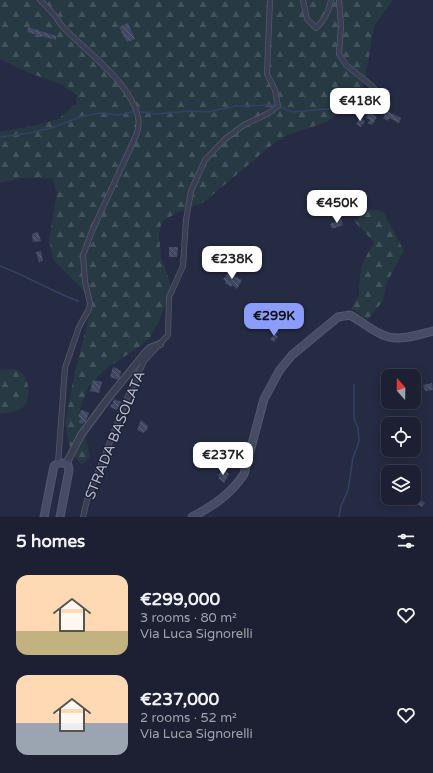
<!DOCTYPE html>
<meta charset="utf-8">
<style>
:root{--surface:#1c2032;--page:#292d3e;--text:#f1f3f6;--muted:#a0a3ac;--line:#3a3e4d;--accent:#8b9dfc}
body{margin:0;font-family:"Varela Round",sans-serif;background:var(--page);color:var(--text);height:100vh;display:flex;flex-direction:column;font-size:15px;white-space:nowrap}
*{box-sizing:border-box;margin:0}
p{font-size:13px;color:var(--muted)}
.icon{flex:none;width:22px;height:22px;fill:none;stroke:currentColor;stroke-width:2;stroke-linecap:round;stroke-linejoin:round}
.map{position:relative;height:517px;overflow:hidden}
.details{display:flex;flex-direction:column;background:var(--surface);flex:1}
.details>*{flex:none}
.needle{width:26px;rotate:340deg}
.tools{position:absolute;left:381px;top:369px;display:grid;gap:8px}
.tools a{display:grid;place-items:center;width:40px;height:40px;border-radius:8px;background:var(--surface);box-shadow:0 2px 10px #0003,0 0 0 1px var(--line);font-size:20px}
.price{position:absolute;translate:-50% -34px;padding:0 9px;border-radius:8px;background:#fff;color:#222;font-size:13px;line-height:26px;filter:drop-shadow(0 1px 2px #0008)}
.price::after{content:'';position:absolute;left:50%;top:24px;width:12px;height:9px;margin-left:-6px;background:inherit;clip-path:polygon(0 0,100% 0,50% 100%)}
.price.current{background:var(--accent);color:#111}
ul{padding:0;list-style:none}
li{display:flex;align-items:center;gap:12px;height:100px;padding:0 16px}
li span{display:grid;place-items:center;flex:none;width:112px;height:80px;border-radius:12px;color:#555}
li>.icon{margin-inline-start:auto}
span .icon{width:48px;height:48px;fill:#fffc;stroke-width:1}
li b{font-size:17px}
h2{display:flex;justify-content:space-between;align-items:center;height:48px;padding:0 16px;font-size:17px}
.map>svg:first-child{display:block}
.forest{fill:url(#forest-firs)}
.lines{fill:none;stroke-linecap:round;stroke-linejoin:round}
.stream{stroke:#364068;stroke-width:1.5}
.building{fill:url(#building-back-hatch)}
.minor-casing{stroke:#54596c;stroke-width:6}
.tertiary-casing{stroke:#54596c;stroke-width:8}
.secondary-casing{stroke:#54596c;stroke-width:9}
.minor{stroke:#393e52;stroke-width:4.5}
.tertiary{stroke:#393e52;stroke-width:6}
.secondary{stroke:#474c65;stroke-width:7}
.labels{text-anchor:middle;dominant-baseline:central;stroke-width:3;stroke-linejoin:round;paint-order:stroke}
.street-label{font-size:14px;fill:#b6bacc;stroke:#1e2337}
</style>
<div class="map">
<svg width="433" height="517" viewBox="0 0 433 517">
<defs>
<pattern id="forest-firs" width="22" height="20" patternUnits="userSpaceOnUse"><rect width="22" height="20" fill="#273943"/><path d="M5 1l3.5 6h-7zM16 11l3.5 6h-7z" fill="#44545d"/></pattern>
<pattern id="building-back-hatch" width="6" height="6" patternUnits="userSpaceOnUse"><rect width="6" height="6" fill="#414862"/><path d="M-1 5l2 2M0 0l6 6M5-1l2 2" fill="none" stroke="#5a6077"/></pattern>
</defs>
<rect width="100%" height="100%" fill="#252b42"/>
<g class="forest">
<path d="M0,0H393L374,26L366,74L362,89L353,102L327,122L285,136L268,148L204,202L179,212L162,221L159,233L161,257L172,288L159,321L150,337L139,347L107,368L88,387L79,411L90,456L82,465L73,455L68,441L65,423L74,377L92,304L81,288L53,260L49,239L57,192L52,178H19L0,183V132L37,125L58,119L76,104L77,96L61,84L29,73L0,59Z"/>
<path d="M369,209L383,211L404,251L386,284L383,301L367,320L351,308L359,295L361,266L374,242L354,221Z"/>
<path d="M0,370C6,370 14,368 19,371C30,377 32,399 22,408C17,412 6,413 0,414Z"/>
</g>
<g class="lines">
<g class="stream">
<path d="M280,107L293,112L339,108"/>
<path d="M0,137L30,133L51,128L83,116L100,113L119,115L136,111L156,114L190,111L208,112L236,106L277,105"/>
<path d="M0,266C27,276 51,291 78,301"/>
<path d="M339,517L341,506L348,490L353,458L359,441L358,428L354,419V384"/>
</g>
</g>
<g class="building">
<path d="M128,23L135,39L127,42L119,27Z"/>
<path d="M28,27L56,36V40L27,32Z"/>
<path d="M387,111L401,118L399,123L389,118L388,121L383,118Z"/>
<path d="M369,112L377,117L372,125L368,123L370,120L366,118Z"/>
<path d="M360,118L365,121L361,127L356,124Z"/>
<path d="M341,219L343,225L332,229L330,224Z"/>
<path d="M38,232L41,241L33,242L32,234Z"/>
<path d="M169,247H178L177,257H169Z"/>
<path d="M41,251L43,261L39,262L36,252Z"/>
<path d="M229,271L234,274V276L242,280L237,289L232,285L231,287L225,283L226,281L223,280Z"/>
<path d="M295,309L298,311L300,310L302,313L288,322L286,319L292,315L291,313Z"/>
<path d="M278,331L279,332L276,335L278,337L273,342L270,339Z"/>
<path d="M113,367L118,369V370L121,371L119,380L110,377Z"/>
<path d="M93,380L102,382L99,393L90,391Z"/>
<path d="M432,383L433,390L425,391L423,385Z"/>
<path d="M114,399L121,402L117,410L110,407L111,404L112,405Z"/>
<path d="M81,410H83L89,413L85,423L84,422L83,424L79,422L81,418L78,417Z"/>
<path d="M141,420L148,426L147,430L143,433L137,430Z"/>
<path d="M223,469L229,474L224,483L218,478L220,476L218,475Z"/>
<path d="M414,496L425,503L422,507L406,498H414Z"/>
</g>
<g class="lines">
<g class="minor-casing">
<g id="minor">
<path d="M40,0C45,5 50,10 55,16C58,20 61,25 64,28C88,53 131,83 138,117C140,125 138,131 135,138L92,231L83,255L85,282L90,303L89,309L79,327L65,368L58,463"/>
<path d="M303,0L307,19L316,28C325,20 329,12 331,0"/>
<path d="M339,0L341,26L339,54L346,65L371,85L388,104L386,94"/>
<path d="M83,517L87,500L129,394L144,361L168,335L169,297L183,266L186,220L191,191L205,160L225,139L244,125L269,113L278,106L275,90L267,74L270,0"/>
</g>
</g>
<g class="tertiary-casing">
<path id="tertiary" d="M66,464L81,435L110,396L145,353L150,348L160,344"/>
</g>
<g class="secondary-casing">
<g id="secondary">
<path d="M44,517L54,466C59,462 62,462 68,465L69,470L60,517"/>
<path d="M192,517C213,506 231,494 244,474L264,399L279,371L292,355L338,317L350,315C361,321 371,330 383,335C398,342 418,335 433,331"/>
</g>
</g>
<use href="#minor" class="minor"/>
<use href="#tertiary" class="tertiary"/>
<use href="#secondary" class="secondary"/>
</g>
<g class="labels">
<g class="street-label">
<text transform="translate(115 435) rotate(-68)">STRADA BASOLATA</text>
</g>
</g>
</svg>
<div class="tools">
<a><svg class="needle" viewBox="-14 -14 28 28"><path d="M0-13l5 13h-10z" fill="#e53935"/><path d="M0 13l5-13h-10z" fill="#a0a3ac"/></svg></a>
<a><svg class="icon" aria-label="locate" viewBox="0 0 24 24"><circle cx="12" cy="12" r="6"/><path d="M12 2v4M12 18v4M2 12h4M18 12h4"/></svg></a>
<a><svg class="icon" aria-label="layers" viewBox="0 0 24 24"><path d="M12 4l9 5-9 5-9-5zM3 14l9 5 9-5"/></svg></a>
</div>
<b class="price" style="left:360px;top:122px">€418K</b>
<b class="price" style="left:337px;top:224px">€450K</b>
<b class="price" style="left:232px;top:280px">€238K</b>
<b class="price current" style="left:274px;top:337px">€299K</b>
<b class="price" style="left:223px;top:476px">€237K</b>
</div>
<section class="details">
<h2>5 homes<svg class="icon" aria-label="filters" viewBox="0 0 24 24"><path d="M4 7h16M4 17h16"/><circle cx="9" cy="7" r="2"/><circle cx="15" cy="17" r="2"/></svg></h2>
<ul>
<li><span style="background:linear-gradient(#ffd9b3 70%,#c2b280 0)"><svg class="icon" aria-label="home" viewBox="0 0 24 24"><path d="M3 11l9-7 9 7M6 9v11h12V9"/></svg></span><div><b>€299,000</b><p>3 rooms · 80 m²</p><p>Via Luca Signorelli</p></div><svg class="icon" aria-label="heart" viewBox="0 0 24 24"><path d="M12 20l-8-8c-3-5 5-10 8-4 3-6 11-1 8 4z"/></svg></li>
<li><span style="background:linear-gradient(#ffd9b3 60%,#9aa5b1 0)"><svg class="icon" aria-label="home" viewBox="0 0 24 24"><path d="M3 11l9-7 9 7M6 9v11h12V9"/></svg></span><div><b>€237,000</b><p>2 rooms · 52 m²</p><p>Via Luca Signorelli</p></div><svg class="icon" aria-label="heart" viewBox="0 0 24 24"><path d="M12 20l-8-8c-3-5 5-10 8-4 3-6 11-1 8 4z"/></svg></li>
</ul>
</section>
